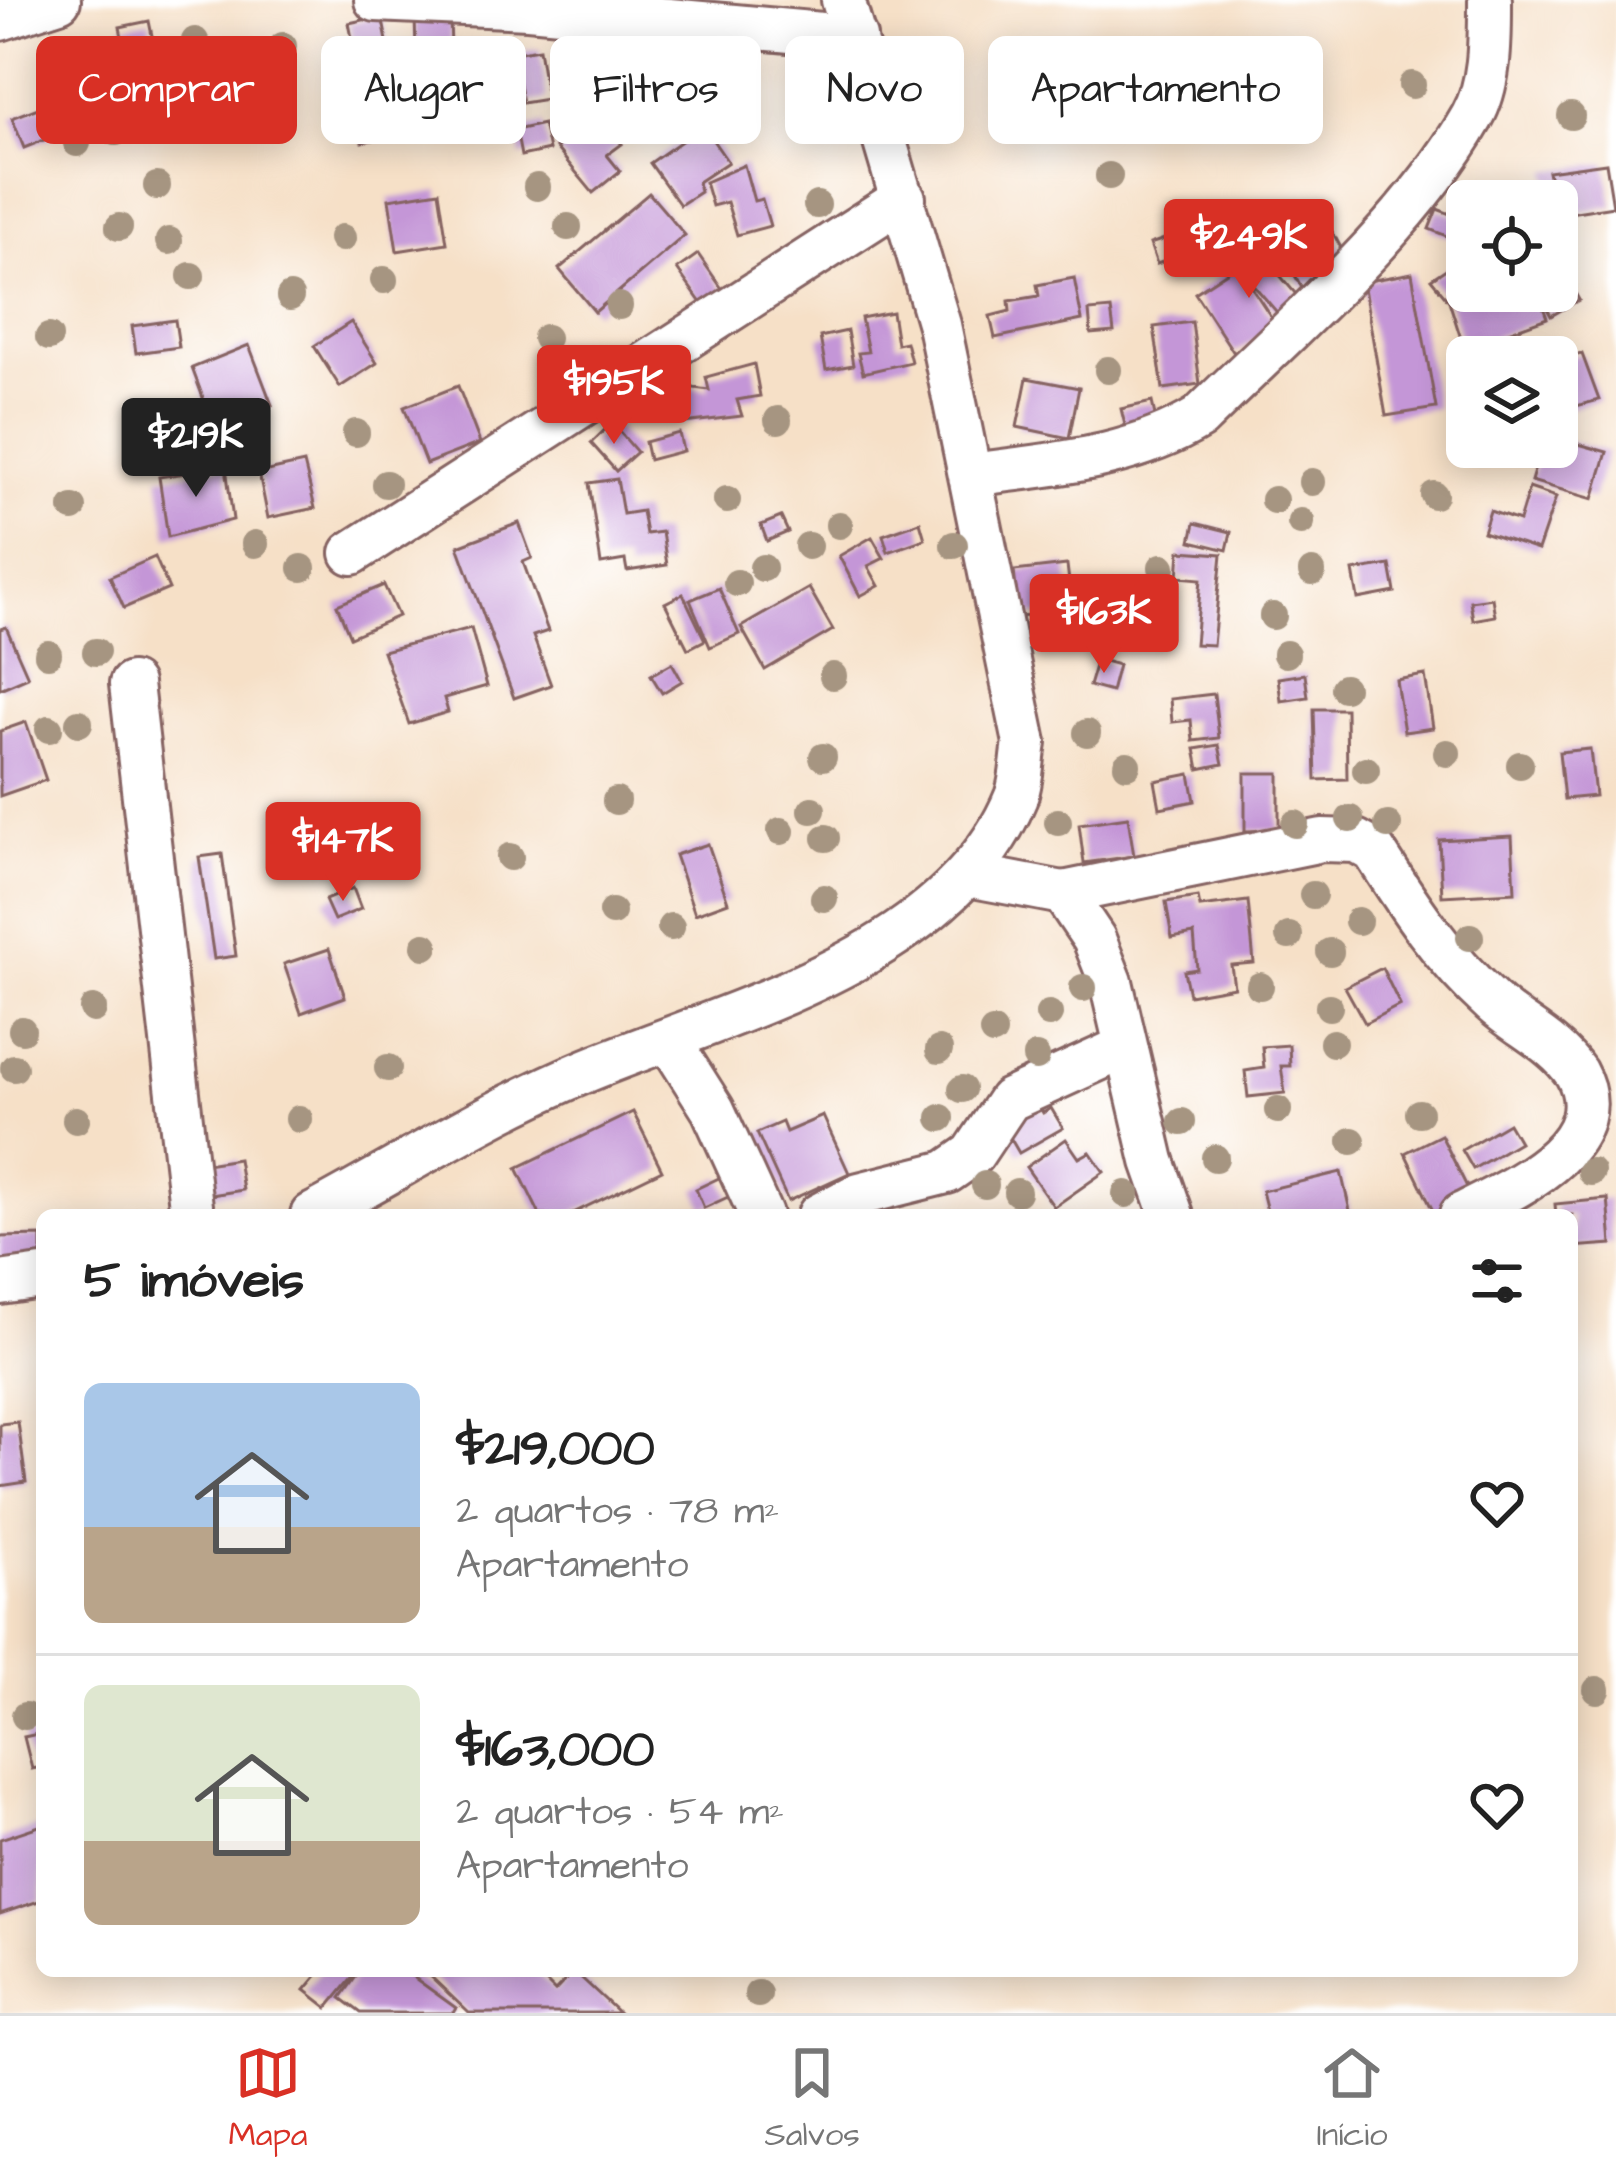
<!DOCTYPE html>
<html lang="pt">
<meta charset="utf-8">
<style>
:root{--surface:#fff;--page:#f2f2f2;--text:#222;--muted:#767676;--line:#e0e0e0;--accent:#d93025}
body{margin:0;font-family:"Architects Daughter",sans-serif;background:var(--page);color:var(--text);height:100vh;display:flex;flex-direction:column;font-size:45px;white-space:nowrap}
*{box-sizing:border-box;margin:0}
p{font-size:39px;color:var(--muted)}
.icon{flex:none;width:66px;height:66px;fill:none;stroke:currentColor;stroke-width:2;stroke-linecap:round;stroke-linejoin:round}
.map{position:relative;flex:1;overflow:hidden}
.side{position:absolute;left:36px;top:1209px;width:1542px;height:768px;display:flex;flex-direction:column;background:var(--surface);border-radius:18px;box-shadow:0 6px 30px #0003}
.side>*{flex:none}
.banner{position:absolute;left:36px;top:36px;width:1545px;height:108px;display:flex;gap:24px}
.buttons{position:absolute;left:1446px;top:180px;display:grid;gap:24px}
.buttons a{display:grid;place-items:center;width:132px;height:132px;border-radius:18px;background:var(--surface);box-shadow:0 6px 30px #0003;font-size:60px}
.price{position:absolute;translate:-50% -102px;padding:0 27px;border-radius:12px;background:var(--accent);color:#fff;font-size:39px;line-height:78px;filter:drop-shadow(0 3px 6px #0008)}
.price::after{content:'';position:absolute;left:50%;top:72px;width:36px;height:27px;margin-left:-18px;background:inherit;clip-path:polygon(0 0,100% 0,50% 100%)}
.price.current{background:#222;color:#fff}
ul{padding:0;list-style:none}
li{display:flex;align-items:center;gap:36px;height:300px;padding:0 48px}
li+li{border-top:3px solid var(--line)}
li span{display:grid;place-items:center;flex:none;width:336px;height:240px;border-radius:18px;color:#555}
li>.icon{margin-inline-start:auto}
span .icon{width:144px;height:144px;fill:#fffc;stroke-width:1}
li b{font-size:51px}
h2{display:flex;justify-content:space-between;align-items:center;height:144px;padding:0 48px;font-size:51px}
.tag{padding:0 42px;border-radius:18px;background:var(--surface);box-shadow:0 6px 30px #0003;font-size:42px;line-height:108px}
.tag.current{background:var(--accent);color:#fff}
.tab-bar{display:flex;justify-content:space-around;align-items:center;height:168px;border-top:3px solid var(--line);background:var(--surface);font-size:33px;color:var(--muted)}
.tab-bar a{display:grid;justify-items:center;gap:6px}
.tab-bar .current{color:var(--accent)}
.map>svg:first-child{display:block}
.building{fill:#c496d7}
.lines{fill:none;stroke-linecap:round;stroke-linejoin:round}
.minor-casing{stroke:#866362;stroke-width:48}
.minor{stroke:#fff;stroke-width:42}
.tree{fill:#a69581}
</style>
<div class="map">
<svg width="1616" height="2013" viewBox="0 0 1616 2013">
<rect width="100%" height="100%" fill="#fff"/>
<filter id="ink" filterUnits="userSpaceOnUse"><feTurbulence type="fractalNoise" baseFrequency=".00833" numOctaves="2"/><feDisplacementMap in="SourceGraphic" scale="24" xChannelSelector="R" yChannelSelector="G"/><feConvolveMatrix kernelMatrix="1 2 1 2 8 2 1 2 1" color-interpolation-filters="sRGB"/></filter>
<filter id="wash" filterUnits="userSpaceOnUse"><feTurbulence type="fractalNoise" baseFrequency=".004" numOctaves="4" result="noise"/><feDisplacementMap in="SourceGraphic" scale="48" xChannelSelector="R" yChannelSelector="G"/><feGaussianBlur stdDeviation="2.7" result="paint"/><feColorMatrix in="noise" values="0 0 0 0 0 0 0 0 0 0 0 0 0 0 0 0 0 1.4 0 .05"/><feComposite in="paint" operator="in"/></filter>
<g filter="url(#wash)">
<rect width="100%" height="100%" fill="#f6e0c7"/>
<g id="blocks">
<g class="building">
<path d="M382,16L387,41L354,48L349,23Z"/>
<path d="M415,18H450L451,49L416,50Z"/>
<path d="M149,21L159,70L130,77L120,27Z"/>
<path d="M539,49L547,99L522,103L514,53Z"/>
<path d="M672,59L676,133L643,135L640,61Z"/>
<path d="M458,74L462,104L491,98L496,122L417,127L409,82Z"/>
<path d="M110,80L122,109L24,148L12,118Z"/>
<path d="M378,84L384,117L395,115L399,135L362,142L351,90Z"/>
<path d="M599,116L622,144L607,155L620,171L593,193L556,148Z"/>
<path d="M543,124L549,150L521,156L516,130Z"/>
<path d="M703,126L728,162L698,182L700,192L680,205L650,163Z"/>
<path d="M1606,163L1613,206L1557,215L1548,171Z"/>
<path d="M744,165L754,201L762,199L770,226L737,235L727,202L712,206L705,182Z"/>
<path d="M439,191L447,243L397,251L389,199Z"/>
<path d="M649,193L685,235L595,312L559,269Z"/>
<path d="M1437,209L1461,218L1454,239L1429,229Z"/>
<path d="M1323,214L1349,263L1302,288L1275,240Z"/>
<path d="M1193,229L1200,248L1157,264L1150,244Z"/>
<path d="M1259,251L1307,307L1287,324L1239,268L1277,326L1234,353L1195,293Z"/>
<path d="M698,254L725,293L704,307L677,269Z"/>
<path d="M1467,255V291H1537L1547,318L1464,348L1449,301L1431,279Z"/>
<path d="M1412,273L1436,408L1386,416L1363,282Z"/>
<path d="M1074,278L1082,320L995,338L990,316L1010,311L1009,301L1039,296L1037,285Z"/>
<path d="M1570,284L1579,300L1551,316L1542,299Z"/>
<path d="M1111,309L1114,332L1091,334L1089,311Z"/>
<path d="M892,312L897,344L906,342L911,362L863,373L858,353L868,352L861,318Z"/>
<path d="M175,320L179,347L136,353L132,326Z"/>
<path d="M351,322L377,363L340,387L314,346Z"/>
<path d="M1192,322L1200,384L1163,389L1154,327Z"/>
<path d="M847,331L853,365L826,370L820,337Z"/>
<path d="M249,345L272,405L214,427L192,368Z"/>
<path d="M1582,354L1599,400L1557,411V359Z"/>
<path d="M754,364L760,396L737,400L742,416L683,423L678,386L709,390L706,377Z"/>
<path d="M1027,378L1079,388L1069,438L1017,427Z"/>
<path d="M458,386L480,443L426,464L404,407Z"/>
<path d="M1152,402L1160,438L1130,445L1121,409Z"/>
<path d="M612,423L637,452L616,471L591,443Z"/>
<path d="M679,433L683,451L649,460L645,442Z"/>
<path d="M1557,438L1607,452L1593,499L1531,481L1541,447H1557Z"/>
<path d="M304,463L315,508L268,518L259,473Z"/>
<path d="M226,467L233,520L168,537L159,477Z"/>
<path d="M617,479L623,514L642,511L646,534L662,532L667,565L627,571L625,560L601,564L589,483Z"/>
<path d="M1529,488L1556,497L1538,550L1483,532L1490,511L1519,521Z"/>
<path d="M781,517L788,532L767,541L761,525Z"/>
<path d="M920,522L925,539L888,552L883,535Z"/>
<path d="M519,523L532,558L523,562L548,631L533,636L551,685L514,698L458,546Z"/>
<path d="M1195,523L1231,532L1227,550L1191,541Z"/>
<path d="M872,537L884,558L868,566L879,586L860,596L839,556Z"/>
<path d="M1180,551L1222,554L1213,645L1195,644L1201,579L1178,577Z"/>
<path d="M155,557L169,589L124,608L110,577Z"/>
<path d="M1067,565L1070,590L1086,588L1089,609L1019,617L1014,571Z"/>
<path d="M1390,565L1395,592L1358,599L1353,571Z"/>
<path d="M384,585L398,616L350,637L337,605Z"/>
<path d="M719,588L739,634L710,647L690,600Z"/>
<path d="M809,588L833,630L765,670L741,627Z"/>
<path d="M683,594L705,640L688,649L665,603Z"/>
<path d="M1492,598L1495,616L1473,620L1470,601Z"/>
<path d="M6,627L28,677L0,689V629Z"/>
<path d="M471,628L487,686L444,698L448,712L409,724L383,651Z"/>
<path d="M1097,659L1118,665L1111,692L1089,686Z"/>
<path d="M672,663L682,681L662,693L651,675Z"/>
<path d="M1305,674L1308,697L1281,701L1278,678Z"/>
<path d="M1425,675L1433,728L1404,732L1396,680Z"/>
<path d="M1214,694L1219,738L1193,741L1191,720L1172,722L1170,699Z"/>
<path d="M1314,709H1346L1347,779L1316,780Z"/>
<path d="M26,722L46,780L0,796V731Z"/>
<path d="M1219,745L1223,764L1199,769L1195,749Z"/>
<path d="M1590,749L1595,796L1564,799L1559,752Z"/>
<path d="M1245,773H1279V830L1245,831Z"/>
<path d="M1190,774L1195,801L1160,808L1155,781Z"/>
<path d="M1128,817L1134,856L1084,863L1079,824Z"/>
<path d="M1512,836L1515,892L1442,896L1439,840Z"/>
<path d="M708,844L728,902L695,914L675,855Z"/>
<path d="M222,854L236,956L214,959L199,857Z"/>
<path d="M353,888L361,909L334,920L325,900Z"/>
<path d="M1198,897L1200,907L1248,901L1254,963L1231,965L1234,987L1189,995L1184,971L1197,969L1194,934L1172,938L1166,902Z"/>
<path d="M329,949L345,997L301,1013L284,964Z"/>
<path d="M1382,968L1400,1005L1365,1023L1345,987Z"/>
<path d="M1289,1045L1290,1066H1281L1285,1093L1248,1097L1245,1071L1264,1068L1262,1047Z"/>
<path d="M1036,1101L1043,1113L1051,1108L1063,1128L1019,1153L1001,1122Z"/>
<path d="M633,1112L662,1170L569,1215H540L517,1168Z"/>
<path d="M823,1116L849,1173L788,1201L757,1133L782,1122L786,1132Z"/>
<path d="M1508,1123L1519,1142L1473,1169L1462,1150Z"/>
<path d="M1441,1135L1476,1205L1458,1215H1435L1405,1153Z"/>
<path d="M1066,1139L1079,1158L1090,1152L1104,1172L1054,1207L1026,1167Z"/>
<path d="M238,1159L243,1190L211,1195L206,1164Z"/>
<path d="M1341,1172L1351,1215H1268L1262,1191Z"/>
<path d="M721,1177L730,1196L704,1208L696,1189Z"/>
<path d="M1608,1199L1612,1244L1572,1247V1215H1556L1555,1204Z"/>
<path d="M42,1236V1258L0,1260V1237Z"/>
<path d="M18,1422L26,1482L0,1486V1424Z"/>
<path d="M42,1733V1767L32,1769L24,1737Z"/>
<path d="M42,1825V1900L0,1914V1839Z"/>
<path d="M321,1971H358L328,2008L305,1990Z"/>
<path d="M360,1971H405L456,2008L453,2013H361L341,1998Z"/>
<path d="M425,1971H535L555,1991L574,1971L619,2013H469Z"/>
</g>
</g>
</g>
<g filter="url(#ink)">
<use href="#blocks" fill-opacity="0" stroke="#866362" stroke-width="3"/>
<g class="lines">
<g class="minor-casing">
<g id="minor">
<path d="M376,0L528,7L855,37"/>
<path d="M0,19L59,0"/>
<path d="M971,475C1050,464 1130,460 1199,418C1289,329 1409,228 1472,117C1491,84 1490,38 1490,0"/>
<path d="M352,553L904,198"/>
<path d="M131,684L192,1215"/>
<path d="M968,875L1063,893L1094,939L1111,982L1153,1161L1172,1215"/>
<path d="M1063,893L1322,840L1356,841L1374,851C1409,906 1443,958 1492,1002C1519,1027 1554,1041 1576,1073C1616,1146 1508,1191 1461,1215"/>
<path d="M670,1042L713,1110L761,1215"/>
<path d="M312,1215C403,1166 493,1109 588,1070C734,1010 951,957 1016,797C1022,781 1022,759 1025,743L939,325L843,0"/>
<path d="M819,1215L859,1194L947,1172L973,1154L1009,1100L1123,1048"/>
<path d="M0,1283L42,1277"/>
</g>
</g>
<use href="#minor" class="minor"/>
</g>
<g class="tree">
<circle cx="195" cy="41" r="14"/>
<circle cx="283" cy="46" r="14"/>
<circle cx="1412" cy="85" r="14"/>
<circle cx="1571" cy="116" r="14"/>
<circle cx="116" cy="132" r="14"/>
<circle cx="77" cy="143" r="14"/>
<circle cx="1109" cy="176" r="14"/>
<circle cx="157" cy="186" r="14"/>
<circle cx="537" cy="187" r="14"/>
<circle cx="817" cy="205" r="14"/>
<circle cx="119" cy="227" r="14"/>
<circle cx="568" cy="227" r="14"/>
<circle cx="342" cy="238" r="14"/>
<circle cx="169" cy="241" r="14"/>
<circle cx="191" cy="276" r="14"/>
<circle cx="384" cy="280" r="14"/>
<circle cx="290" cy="297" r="14"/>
<circle cx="619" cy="306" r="14"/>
<circle cx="49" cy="337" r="14"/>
<circle cx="546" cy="338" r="14"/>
<circle cx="1108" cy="370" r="14"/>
<circle cx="778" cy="420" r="14"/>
<circle cx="356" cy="433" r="14"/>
<circle cx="1312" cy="482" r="14"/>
<circle cx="386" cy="484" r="14"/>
<circle cx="1434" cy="495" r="14"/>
<circle cx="727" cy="500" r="14"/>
<circle cx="1274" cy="500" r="14"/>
<circle cx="73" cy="508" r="14"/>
<circle cx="1301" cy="522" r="14"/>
<circle cx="839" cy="525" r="14"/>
<circle cx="255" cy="544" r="14"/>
<circle cx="954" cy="545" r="14"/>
<circle cx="808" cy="546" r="14"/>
<circle cx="1162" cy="567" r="14"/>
<circle cx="302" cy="568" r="14"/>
<circle cx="763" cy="568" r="14"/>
<circle cx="1312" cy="572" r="14"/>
<circle cx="737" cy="583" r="14"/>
<circle cx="1273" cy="616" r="14"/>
<circle cx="96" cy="652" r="14"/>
<circle cx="48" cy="654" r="14"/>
<circle cx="1286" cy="654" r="14"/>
<circle cx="833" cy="676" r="14"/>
<circle cx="1344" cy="688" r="14"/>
<circle cx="79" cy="723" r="14"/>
<circle cx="49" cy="729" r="14"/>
<circle cx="1087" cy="733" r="14"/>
<circle cx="1447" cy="753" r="14"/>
<circle cx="823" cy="757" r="14"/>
<circle cx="1127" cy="765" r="14"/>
<circle cx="1520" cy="765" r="14"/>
<circle cx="1366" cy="770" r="14"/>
<circle cx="616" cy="801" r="14"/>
<circle cx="812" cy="810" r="14"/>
<circle cx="1350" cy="819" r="14"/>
<circle cx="1058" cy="822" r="14"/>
<circle cx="1295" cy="824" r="14"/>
<circle cx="1388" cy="825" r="14"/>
<circle cx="781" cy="831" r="14"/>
<circle cx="826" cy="838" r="14"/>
<circle cx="381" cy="846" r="14"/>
<circle cx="288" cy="849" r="14"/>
<circle cx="510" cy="857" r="14"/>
<circle cx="1313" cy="895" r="14"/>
<circle cx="824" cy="898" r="14"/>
<circle cx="612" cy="912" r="14"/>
<circle cx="1358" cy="921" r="14"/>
<circle cx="671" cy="927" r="14"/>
<circle cx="1289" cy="936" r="14"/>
<circle cx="1470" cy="937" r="14"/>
<circle cx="425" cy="946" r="14"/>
<circle cx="1330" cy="952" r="14"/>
<circle cx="1260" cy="986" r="14"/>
<circle cx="1083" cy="988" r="14"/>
<circle cx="1329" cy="1007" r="14"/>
<circle cx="93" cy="1009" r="14"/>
<circle cx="1049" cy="1014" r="14"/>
<circle cx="22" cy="1030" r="14"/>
<circle cx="993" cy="1032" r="14"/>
<circle cx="1333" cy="1043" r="14"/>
<circle cx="939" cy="1050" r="14"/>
<circle cx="1036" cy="1057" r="14"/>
<circle cx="14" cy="1068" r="14"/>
<circle cx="388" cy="1068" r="14"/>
<circle cx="962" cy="1089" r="14"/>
<circle cx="1278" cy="1110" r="14"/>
<circle cx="1419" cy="1113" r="14"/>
<circle cx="941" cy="1118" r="14"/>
<circle cx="299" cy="1119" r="14"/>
<circle cx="76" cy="1120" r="14"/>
<circle cx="1182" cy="1122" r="14"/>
<circle cx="1352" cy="1141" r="14"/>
<circle cx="1215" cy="1158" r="14"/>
<circle cx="1591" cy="1172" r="14"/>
<circle cx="985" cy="1185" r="14"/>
<circle cx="1017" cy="1192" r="14"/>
<circle cx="1126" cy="1194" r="14"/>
<circle cx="1597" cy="1690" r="14"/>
<circle cx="25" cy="1716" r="14"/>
<circle cx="758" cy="1994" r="14"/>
</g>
</g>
</svg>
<div class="buttons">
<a><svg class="icon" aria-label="locate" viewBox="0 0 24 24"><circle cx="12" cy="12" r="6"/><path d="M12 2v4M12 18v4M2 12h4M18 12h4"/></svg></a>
<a><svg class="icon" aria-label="layers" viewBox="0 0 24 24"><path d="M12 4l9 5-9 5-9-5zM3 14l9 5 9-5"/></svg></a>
</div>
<b class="price" style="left:1249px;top:301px">$249K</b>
<b class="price" style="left:614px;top:447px">$195K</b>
<b class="price current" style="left:196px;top:500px">$219K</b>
<b class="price" style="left:1104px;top:676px">$163K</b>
<b class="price" style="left:343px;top:904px">$147K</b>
<div class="banner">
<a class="tag current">Comprar</a>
<a class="tag">Alugar</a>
<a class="tag">Filtros</a>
<a class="tag">Novo</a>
<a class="tag">Apartamento</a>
</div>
<section class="side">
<h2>5 imóveis<svg class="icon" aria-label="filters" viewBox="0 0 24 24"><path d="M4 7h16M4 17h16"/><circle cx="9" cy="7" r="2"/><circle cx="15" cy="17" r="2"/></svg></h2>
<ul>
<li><span style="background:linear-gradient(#a9c7e8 60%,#b9a48a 0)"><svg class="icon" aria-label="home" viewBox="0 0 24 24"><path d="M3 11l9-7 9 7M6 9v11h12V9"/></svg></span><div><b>$219,000</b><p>2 quartos · 78 m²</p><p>Apartamento</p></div><svg class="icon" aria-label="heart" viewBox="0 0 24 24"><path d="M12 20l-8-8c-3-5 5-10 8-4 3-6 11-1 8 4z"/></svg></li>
<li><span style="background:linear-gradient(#dfe7d0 65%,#b9a48a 0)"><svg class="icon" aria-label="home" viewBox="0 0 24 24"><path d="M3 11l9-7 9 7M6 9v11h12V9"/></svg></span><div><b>$163,000</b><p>2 quartos · 54 m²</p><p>Apartamento</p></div><svg class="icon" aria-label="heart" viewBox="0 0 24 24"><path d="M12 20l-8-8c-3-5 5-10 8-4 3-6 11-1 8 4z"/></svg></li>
</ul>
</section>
</div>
<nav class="tab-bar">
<a class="current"><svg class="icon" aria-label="map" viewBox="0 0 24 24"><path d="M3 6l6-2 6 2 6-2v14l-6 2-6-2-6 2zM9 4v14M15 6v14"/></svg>Mapa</a>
<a><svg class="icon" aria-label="saved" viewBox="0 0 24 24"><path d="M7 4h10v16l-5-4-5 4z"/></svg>Salvos</a>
<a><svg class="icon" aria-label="home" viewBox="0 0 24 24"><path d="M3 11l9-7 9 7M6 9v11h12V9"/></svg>Início</a>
</nav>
